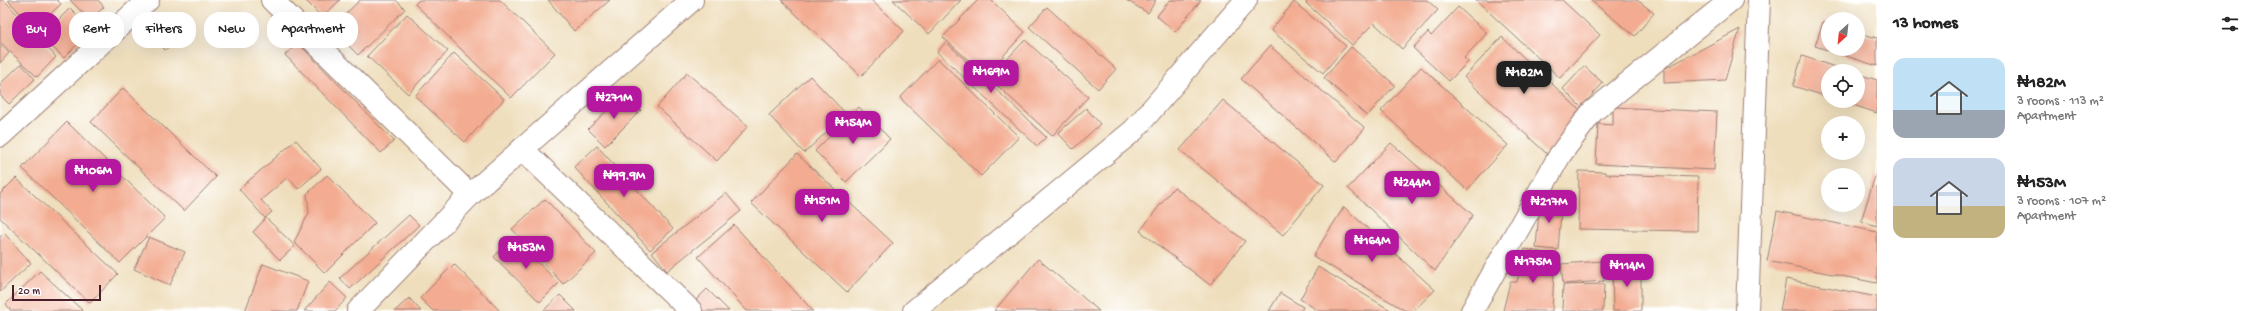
<!DOCTYPE html>
<meta charset="utf-8">
<style>
:root{--surface:#fff;--page:#f2f2f2;--text:#222;--muted:#767676;--accent:#b5179e}
body{margin:0;font-family:"Gochi Hand",sans-serif;background:var(--page);color:var(--text);height:100vh;display:flex;flex-direction:column;font-size:15px;white-space:nowrap}
*{box-sizing:border-box;margin:0}
p{font-size:13px;color:var(--muted)}
.icon{flex:none;width:22px;height:22px;fill:none;stroke:currentColor;stroke-width:2;stroke-linecap:round;stroke-linejoin:round}
.map{position:relative;flex:1;overflow:hidden}
.panel{display:flex;flex-direction:column;background:var(--surface);width:380px}
.panel>*{flex:none}
.hud{position:absolute;left:12px;top:12px;width:380px;height:36px;display:flex;gap:8px}
.needle{width:26px;rotate:207deg}
.tools{position:absolute;left:1821px;top:12px;display:grid;gap:8px}
.tools a{display:grid;place-items:center;width:44px;height:44px;border-radius:50%;background:var(--surface);box-shadow:0 4px 16px #0002;font-size:20px}
.scale{position:absolute;left:12px;bottom:10px;width:89px;box-sizing:border-box;padding-left:4px;border:2px solid #4a1f2b;border-top:0;font-size:11px;line-height:14px;white-space:nowrap;color:#4a1f2b;-webkit-text-stroke:3px #fff;paint-order:stroke}
.price{position:absolute;translate:-50% -34px;padding:0 9px;border-radius:8px;background:var(--accent);color:#fff;font-size:13px;line-height:26px;filter:drop-shadow(0 1px 2px #0008)}
.price::after{content:'';position:absolute;left:50%;top:24px;width:12px;height:9px;margin-left:-6px;background:inherit;clip-path:polygon(0 0,100% 0,50% 100%)}
.price.active{background:#222;color:#fff}
ul{padding:0;list-style:none}
li{display:flex;align-items:center;gap:12px;height:100px;padding:0 16px}
li span{display:grid;place-items:center;flex:none;width:112px;height:80px;border-radius:12px;color:#555}
li>.icon{margin-inline-start:auto}
span .icon{width:48px;height:48px;fill:#fffc;stroke-width:1}
li b{font-size:17px}
h2{display:flex;justify-content:space-between;align-items:center;height:48px;padding:0 16px;font-size:17px}
.chip{padding:0 14px;border-radius:16px;background:var(--surface);box-shadow:0 4px 16px #0002;font-size:14px;line-height:36px}
.chip.active{background:var(--accent);color:#fff}
main{display:flex;flex:1;min-height:0}
.map>svg:first-child{display:block}
.building{fill:#f3ac91}
.lines{fill:none;stroke-linecap:round;stroke-linejoin:round}
.street-casing{stroke:#9c7e74;stroke-width:24}
.street{stroke:#fff;stroke-width:22}
</style>
<main>
<div class="map">
<svg width="1877" height="311" viewBox="0 0 1877 311">
<rect width="100%" height="100%" fill="#fff"/>
<filter id="ink" filterUnits="userSpaceOnUse"><feTurbulence type="fractalNoise" baseFrequency=".025" numOctaves="2"/><feDisplacementMap in="SourceGraphic" scale="8" xChannelSelector="R" yChannelSelector="G"/><feConvolveMatrix kernelMatrix="1 2 1 2 8 2 1 2 1" color-interpolation-filters="sRGB"/></filter>
<filter id="wash" filterUnits="userSpaceOnUse"><feTurbulence type="fractalNoise" baseFrequency=".012" numOctaves="4" result="noise"/><feDisplacementMap in="SourceGraphic" scale="16" xChannelSelector="R" yChannelSelector="G"/><feGaussianBlur stdDeviation="0.9" result="paint"/><feColorMatrix in="noise" values="0 0 0 0 0 0 0 0 0 0 0 0 0 0 0 0 0 1.4 0 .05"/><feComposite in="paint" operator="in"/></filter>
<g filter="url(#wash)">
<rect width="100%" height="100%" fill="#efdebc"/>
<g id="blocks">
<g class="building">
<path d="M0,0H4L56,57L37,77L0,42Z"/>
<path d="M8,0H57L61,4L34,29Z"/>
<path d="M70,0H98L104,7L90,20Z"/>
<path d="M305,0H340L322,17Z"/>
<path d="M360,0H396L405,9L358,55L331,28Z"/>
<path d="M419,0H500L555,53L511,98L415,4Z"/>
<path d="M548,0H610L574,31Z"/>
<path d="M781,0H871L904,31L861,76Z"/>
<path d="M893,0H961L929,34Z"/>
<path d="M978,0H991L1025,32L985,76L943,37Z"/>
<path d="M1126,0H1156L1148,13Z"/>
<path d="M1170,0H1201L1175,32L1157,16Z"/>
<path d="M1308,0H1427L1438,10L1402,49L1374,23L1352,45L1306,3Z"/>
<path d="M1476,0H1562L1600,35L1560,78Z"/>
<path d="M1590,0H1637L1654,13L1635,36Z"/>
<path d="M1294,2L1346,46L1323,73L1271,30Z"/>
<path d="M1047,7L1116,69L1098,89L1029,27Z"/>
<path d="M1458,7L1487,33L1464,58L1468,62L1449,81L1413,48L1428,32L1431,36Z"/>
<path d="M70,8L92,29L64,58L42,37Z"/>
<path d="M175,13L189,30L165,50L151,33Z"/>
<path d="M407,14L448,51L408,94L367,56Z"/>
<path d="M1823,22L1828,23V49H1858V33L1877,38V66L1815,46Z"/>
<path d="M1740,29L1725,80L1664,83V69Z"/>
<path d="M1502,37L1584,114L1547,154L1464,77Z"/>
<path d="M1025,40L1088,97L1052,136L989,78Z"/>
<path d="M946,42L1046,137L1037,146L937,52Z"/>
<path d="M298,43L394,141L381,153L285,55Z"/>
<path d="M0,45L9,53L0,63Z"/>
<path d="M1270,46L1365,128L1336,162L1241,79Z"/>
<path d="M1351,47L1395,85L1367,116L1324,78Z"/>
<path d="M454,53L504,99L465,142L415,96Z"/>
<path d="M1802,56L1847,71H1828V97L1793,86Z"/>
<path d="M938,59L1019,137L981,176L900,98Z"/>
<path d="M21,64L35,79L9,104L0,95V84Z"/>
<path d="M1584,66L1603,83L1581,107L1563,89Z"/>
<path d="M1421,67L1508,145L1467,190L1381,111Z"/>
<path d="M687,73L748,126L717,161L657,107Z"/>
<path d="M1858,74L1877,80V113L1841,101H1858Z"/>
<path d="M810,76L846,114L804,153L769,115Z"/>
<path d="M123,88L216,177L184,211L91,122Z"/>
<path d="M624,94L641,110L605,146L588,129Z"/>
<path d="M1223,100L1324,185L1283,235L1180,150Z"/>
<path d="M859,107L890,139L846,182L815,151Z"/>
<path d="M1613,107L1717,112L1714,170L1596,164L1598,124L1613,125Z"/>
<path d="M1086,108L1100,124L1073,149L1058,133Z"/>
<path d="M67,122L165,218L120,263L22,168Z"/>
<path d="M296,140L321,169L298,189L288,177L261,200L272,212L265,218L239,189Z"/>
<path d="M1391,143L1473,215L1435,271L1348,188Z"/>
<path d="M597,146L673,229L650,250L574,167Z"/>
<path d="M797,154L893,243L847,292L751,203Z"/>
<path d="M1877,170V226L1861,221Z"/>
<path d="M1579,171L1605,172V174L1698,177L1697,231L1578,229Z"/>
<path d="M327,175L375,223L325,273L294,242L309,213L307,194Z"/>
<path d="M16,178L118,274L90,303L0,218V194Z"/>
<path d="M1174,187L1245,241L1210,285L1140,231Z"/>
<path d="M726,193L741,211L667,271L652,252Z"/>
<path d="M1540,198L1562,200L1558,250L1536,248Z"/>
<path d="M545,199L596,253L563,284L512,229Z"/>
<path d="M1344,207L1435,290L1413,311H1406L1313,256Z"/>
<path d="M1777,211L1877,232V283L1767,261Z"/>
<path d="M409,215L419,225L350,289L340,278Z"/>
<path d="M266,218L295,246L280,260L253,232Z"/>
<path d="M734,225L813,311H747L698,257Z"/>
<path d="M4,233L31,263L0,292V237Z"/>
<path d="M149,237L185,252L170,285L134,269Z"/>
<path d="M512,237L559,283L540,302L494,257Z"/>
<path d="M1525,249L1555,255L1552,311H1503L1510,282H1517Z"/>
<path d="M1038,259L1099,311H994Z"/>
<path d="M1602,261L1604,281L1563,284L1561,264Z"/>
<path d="M263,264L308,281L297,311H245Z"/>
<path d="M454,264L500,311H433L420,298Z"/>
<path d="M1612,266H1641V311H1613Z"/>
<path d="M1318,267L1392,311H1319L1300,299Z"/>
<path d="M40,271L83,311H11L6,304Z"/>
<path d="M1786,279L1877,297V311H1780Z"/>
<path d="M330,282L347,298L335,311H304Z"/>
<path d="M1604,284L1603,311H1562L1563,285Z"/>
<path d="M707,289L729,311H698L692,304Z"/>
<path d="M1280,293L1303,307L1301,311H1269Z"/>
<path d="M560,295L576,311H543Z"/>
<path d="M409,298L421,311H395Z"/>
</g>
</g>
</g>
<g filter="url(#ink)">
<use href="#blocks" fill-opacity="0" stroke="#9c7e74" stroke-width="1"/>
<g class="lines">
<g class="street-casing">
<g id="street">
<path d="M272,0L470,195"/>
<path d="M0,136L148,0"/>
<path d="M522,149L691,311"/>
<path d="M358,311L470,195L692,0"/>
<path d="M914,311L1134,130L1246,0"/>
<path d="M1472,311L1560,155L1592,112L1731,0"/>
<path d="M1747,311L1759,0"/>
</g>
</g>
<use href="#street" class="street"/>
</g>
</g>
</svg>
<div class="tools">
<a><svg class="needle" viewBox="-14 -14 28 28"><path d="M0-13l5 13h-10z" fill="#e53935"/><path d="M0 13l5-13h-10z" fill="#767676"/></svg></a>
<a><svg class="icon" aria-label="locate" viewBox="0 0 24 24"><circle cx="12" cy="12" r="6"/><path d="M12 2v4M12 18v4M2 12h4M18 12h4"/></svg></a>
<a>+</a>
<a>−</a>
</div>
<div class="scale">20 m</div>
<b class="price" style="left:991px;top:94px">₦169M</b>
<b class="price active" style="left:1524px;top:95px">₦182M</b>
<b class="price" style="left:614px;top:120px">₦271M</b>
<b class="price" style="left:853px;top:145px">₦154M</b>
<b class="price" style="left:93px;top:193px">₦106M</b>
<b class="price" style="left:624px;top:198px">₦99.9M</b>
<b class="price" style="left:1412px;top:205px">₦244M</b>
<b class="price" style="left:822px;top:223px">₦151M</b>
<b class="price" style="left:1549px;top:224px">₦217M</b>
<b class="price" style="left:1372px;top:263px">₦164M</b>
<b class="price" style="left:526px;top:270px">₦153M</b>
<b class="price" style="left:1533px;top:284px">₦175M</b>
<b class="price" style="left:1627px;top:288px">₦114M</b>
<div class="hud">
<a class="chip active">Buy</a>
<a class="chip">Rent</a>
<a class="chip">Filters</a>
<a class="chip">New</a>
<a class="chip">Apartment</a>
</div>
</div>
<section class="panel">
<h2>13 homes<svg class="icon" aria-label="filters" viewBox="0 0 24 24"><path d="M4 7h16M4 17h16"/><circle cx="9" cy="7" r="2"/><circle cx="15" cy="17" r="2"/></svg></h2>
<ul>
<li><span style="background:linear-gradient(#bfe0f5 65%,#9aa5b1 0)"><svg class="icon" aria-label="home" viewBox="0 0 24 24"><path d="M3 11l9-7 9 7M6 9v11h12V9"/></svg></span><div><b>₦182M</b><p>3 rooms · 113 m²</p><p>Apartment</p></div></li>
<li><span style="background:linear-gradient(#c9d6e8 60%,#c2b280 0)"><svg class="icon" aria-label="home" viewBox="0 0 24 24"><path d="M3 11l9-7 9 7M6 9v11h12V9"/></svg></span><div><b>₦153M</b><p>3 rooms · 107 m²</p><p>Apartment</p></div></li>
</ul>
</section>
</main>
